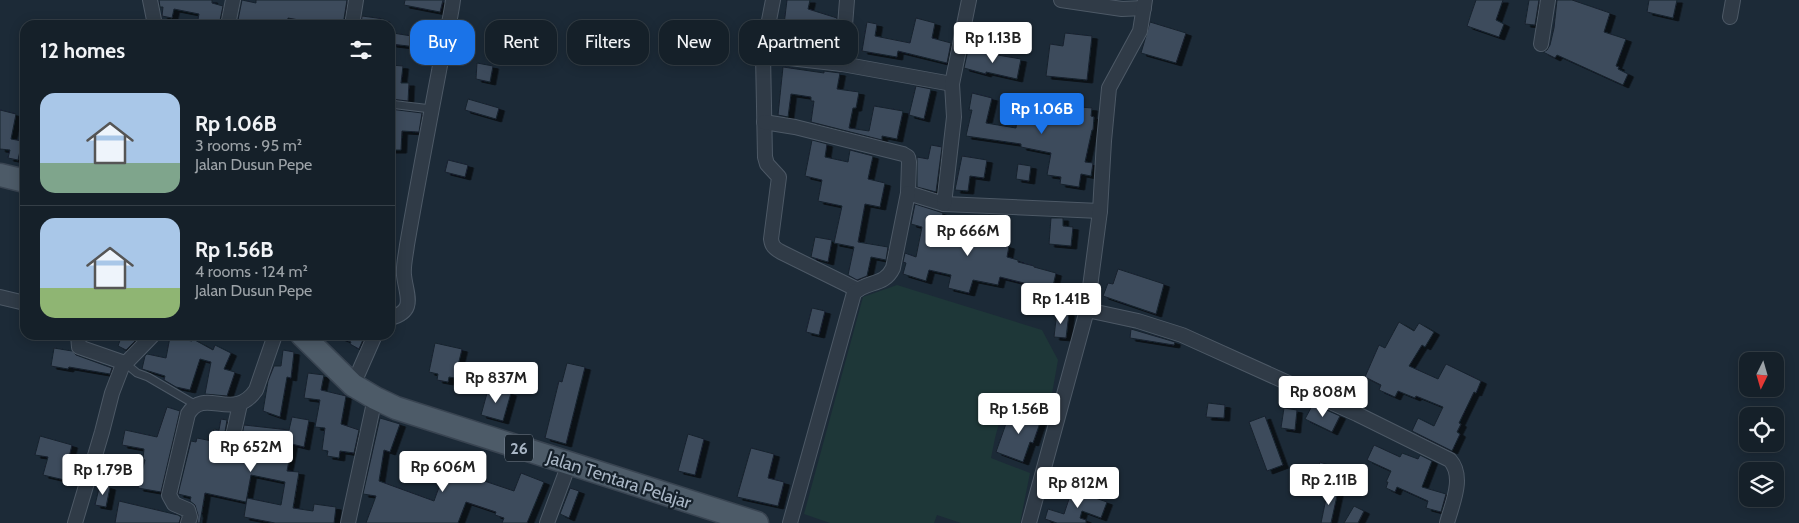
<!DOCTYPE html>
<meta charset="utf-8">
<style>
:root{--surface:#152029;--page:#222d35;--text:#f1f3f6;--muted:#9da3a8;--line:#343e46;--accent:#1a73e8}
body{margin:0;font-family:Cabin,sans-serif;background:var(--page);color:var(--text);height:100vh;display:flex;flex-direction:column;font-size:19px;white-space:nowrap}
*{box-sizing:border-box;margin:0}
p{font-size:16px;color:var(--muted)}
.icon{flex:none;width:28px;height:28px;fill:none;stroke:currentColor;stroke-width:2;stroke-linecap:round;stroke-linejoin:round}
.map{position:relative;flex:1;overflow:hidden}
.details{position:absolute;left:20px;top:20px;width:375px;height:320px;display:flex;flex-direction:column;background:var(--surface);border-radius:15px;box-shadow:0 2px 12px #0003,0 0 0 1px var(--line)}
.details>*{flex:none}
.hud{position:absolute;left:410px;top:20px;width:475px;height:45px;display:flex;gap:10px}
.needle{width:32px;rotate:185deg}
.tools{position:absolute;left:1739px;top:352px;display:grid;gap:10px}
.tools a{display:grid;place-items:center;width:45px;height:45px;border-radius:10px;background:var(--surface);box-shadow:0 2px 12px #0003,0 0 0 1px var(--line);font-size:25px}
.price{position:absolute;translate:-50% -42px;padding:0 11px;border-radius:5px;background:#fff;color:#222;font-size:16px;line-height:32px;filter:drop-shadow(0 1px 2px #0008)}
.price::after{content:'';position:absolute;left:50%;top:30px;width:15px;height:11px;margin-left:-8px;background:inherit;clip-path:polygon(0 0,100% 0,50% 100%)}
.price.current{background:var(--accent);color:#fff}
ul{padding:0;list-style:none}
li{display:flex;align-items:center;gap:15px;height:125px;padding:0 20px}
li+li{border-top:1px solid var(--line)}
li span{display:grid;place-items:center;flex:none;width:140px;height:100px;border-radius:15px;color:#555}
li>.icon{margin-inline-start:auto}
span .icon{width:60px;height:60px;fill:#fffc;stroke-width:1}
li b{font-size:21px}
h2{display:flex;justify-content:space-between;align-items:center;height:60px;padding:0 20px;font-size:21px}
.pill{padding:0 18px;border-radius:15px;background:var(--surface);box-shadow:0 2px 12px #0003,0 0 0 1px var(--line);font-size:18px;line-height:45px}
.pill.current{background:var(--accent);color:#fff}
.map>svg:first-child{display:block}
.green{fill:#1e3738}
.building{fill:#3d4c5c;stroke:#18222e;filter:url(#shadow)}
.lines{fill:none;stroke-linecap:round;stroke-linejoin:round}
.lane-casing{stroke:#4d5966;stroke-width:9}
.street-casing{stroke:#4d5966;stroke-width:16}
.primary-casing{stroke:#394451;stroke-width:25}
.lane{stroke:#303b47;stroke-width:7}
.street{stroke:#303b47;stroke-width:14}
.primary{stroke:#4d5b68;stroke-width:22}
.labels{text-anchor:middle;dominant-baseline:central;stroke-width:4.5;stroke-linejoin:round;paint-order:stroke}
.shield{fill:#16212b;stroke:#7d8997;stroke-width:1}
.shield-label{font-size:16px;font-weight:bold;fill:#a9b6c5}
.street-label{font-size:18px;fill:#a9b6c5;stroke:#16212b}
</style>
<div class="map">
<svg width="1799" height="523" viewBox="0 0 1799 523">
<defs>
<filter id="shadow"><feDropShadow dx="5.5" dy="3" stdDeviation="0" flood-color="#0009"/></filter>
</defs>
<rect width="100%" height="100%" fill="#1c2a37"/>
<path class="green" d="M897,285L1042,330L1058,360L1050,405L1005,401L995,438L991,458L1030,473L1020,523H961L937,515L934,523H830L804,514L863,297Z"/>
<g class="building">
<path d="M159,0H212V3L223,6L219,25H197L199,14L174,9L172,18L162,16L163,7H160Z"/>
<path d="M242,0L256,3V0H347L343,25L317,21L316,23L288,18L287,25H237Z"/>
<path d="M405,0H443L440,12L404,5Z"/>
<path d="M787,0H810L808,9L837,18L835,35L822,31L818,47L804,43L803,51L780,48L781,33H783Z"/>
<path d="M1476,0H1503L1496,20L1504,24L1499,37L1467,26Z"/>
<path d="M1529,0H1539L1535,25L1525,24Z"/>
<path d="M1557,0H1572L1610,13L1604,32L1626,39L1616,66L1619,67L1618,69L1628,74L1623,85L1557,55L1555,58L1543,52L1547,50L1550,45L1554,28Z"/>
<path d="M1649,0H1677L1673,18L1647,12Z"/>
<path d="M362,16L384,19V25H361Z"/>
<path d="M916,18L935,23L932,38L951,43L947,63L898,51L897,57L862,51L867,22L877,24L875,36L910,43Z"/>
<path d="M1150,22L1186,33L1176,63L1141,53Z"/>
<path d="M393,33L436,40L434,49L391,44Z"/>
<path d="M1065,33L1092,36L1087,80L1046,76L1050,44L1063,46Z"/>
<path d="M968,50L1021,59L1017,79L986,72V74L964,68Z"/>
<path d="M477,63L493,66L490,82L476,79Z"/>
<path d="M390,65L403,66L401,83H409L408,101L390,99L392,78H390Z"/>
<path d="M783,67L824,73V71L840,73L837,89L859,92L856,108H853L849,128L869,131L874,106L903,111L897,139L882,136V140L811,122L814,101H811V97L791,94L788,117L778,115Z"/>
<path d="M916,86L931,89L924,119L909,115Z"/>
<path d="M972,93L992,98L986,123L1016,128L1019,101L1033,102L1032,108L1053,110L1054,105L1092,108L1091,116L1094,117L1093,130H1092L1085,162L1093,163L1091,176L1081,174L1079,187L1060,184L1061,177L1047,175L1051,153L1021,147V144L966,136L972,110H969Z"/>
<path d="M468,99L499,108L496,119L465,110Z"/>
<path d="M390,109L422,113L419,132L402,131L401,150H390Z"/>
<path d="M0,110L16,114L11,139L22,141L18,160L8,158L10,150L0,149Z"/>
<path d="M812,140L827,144L825,157L848,162L850,150L873,156L868,179L885,183L880,207L865,204L858,242L888,247L886,260L871,257L867,276L857,280L848,275L854,247L834,243L842,206L818,201L822,180L805,176Z"/>
<path d="M931,145L942,147L936,192L917,187V157L928,159Z"/>
<path d="M962,156L987,160L984,178L970,176L968,191L955,190Z"/>
<path d="M448,160L468,165L465,177L445,172Z"/>
<path d="M1018,164L1031,166L1029,181L1016,179Z"/>
<path d="M915,204L943,213L937,239L960,244L963,236L984,242L988,215H1002L998,243L1009,246L1007,257L1018,260V262L1034,266V267L1056,273L1052,290L1000,277L998,285L973,280L969,293L948,288L951,275L929,270L926,281L903,274L906,263L903,262L905,253L916,257L922,227L911,224Z"/>
<path d="M1051,218H1063V226L1073,227L1071,246L1049,244Z"/>
<path d="M815,237L832,240L828,262L811,257Z"/>
<path d="M1118,269L1164,284L1156,314L1103,296L1108,283L1113,284Z"/>
<path d="M812,308L825,311L819,335L806,332Z"/>
<path d="M1057,311L1069,313L1066,338L1054,337Z"/>
<path d="M1399,322L1414,331L1419,323L1434,332L1425,347L1422,345L1409,366L1438,379L1446,364L1481,381L1476,393L1474,392L1459,423L1461,424L1457,432L1460,434L1452,451L1412,431L1418,418L1434,426L1443,407L1416,396L1415,398L1398,391L1395,397L1379,390L1381,385L1365,377L1379,345L1385,348Z"/>
<path d="M1131,329L1175,342L1174,345L1130,338Z"/>
<path d="M122,335H141L126,350L118,346Z"/>
<path d="M333,335H365L359,349L350,344L351,342Z"/>
<path d="M170,337L192,341L193,339L213,350L215,345L231,353L224,369L235,372L227,396L205,394L211,362L200,359L190,390L176,387L164,380L165,376L142,369L145,356L147,354L166,358Z"/>
<path d="M435,343L462,349L455,378L449,377L448,382L437,380L438,374L429,372Z"/>
<path d="M54,348L72,351L76,355L112,368L110,374L69,367L68,369L51,366Z"/>
<path d="M283,350L294,352L291,378L287,377L280,417L263,411L268,381L274,366H281Z"/>
<path d="M567,363L585,367L566,444L545,438L559,381L562,382Z"/>
<path d="M308,373L324,375L321,390L346,396L341,424L359,430L354,453L340,451L339,458L327,456L328,451L322,450L325,428L315,427L320,400L304,398Z"/>
<path d="M489,386L511,393L503,421L481,415Z"/>
<path d="M1208,403L1225,405L1224,418L1206,417Z"/>
<path d="M1313,404L1340,416L1332,432L1305,419Z"/>
<path d="M167,407L180,411L161,492L138,488L145,460L143,459L144,449L122,445L125,430L157,437Z"/>
<path d="M1018,408L1042,417L1033,443L1030,442L1023,462L996,452L1008,418L1014,420Z"/>
<path d="M1284,408L1297,410L1295,430L1281,428Z"/>
<path d="M1265,416L1283,465L1267,471L1249,422Z"/>
<path d="M292,417L309,420L304,447L292,444L287,471L299,472L293,508L313,511L314,504L336,507L334,523H275L244,517L247,498L281,505L285,482L251,475L246,502L205,493L200,523H197L198,515L195,505L190,501L191,497L178,494L191,441L196,442L197,438L212,441L214,429L219,430L221,419L227,420L221,456L224,461L231,462L235,460L238,456L244,425L289,430Z"/>
<path d="M380,418L400,424L390,452L384,450L379,481L434,501L446,468L514,491L521,473L544,482L527,523H502L504,518L495,515L496,512L466,502L458,523H366L376,496L363,494Z"/>
<path d="M688,434L704,439L695,475L678,471Z"/>
<path d="M40,436L72,445L68,461L73,463L69,481L43,475L48,457L35,455Z"/>
<path d="M1374,445L1400,457L1402,453L1418,459L1420,455L1432,461L1422,487L1446,494L1441,512L1426,508L1428,501L1397,487L1395,492L1386,488L1388,482H1386L1391,471L1367,460Z"/>
<path d="M751,448L774,454L768,478L784,482L778,506L737,497Z"/>
<path d="M1320,462L1334,467L1329,482L1315,477Z"/>
<path d="M100,484L110,487L106,507L95,505Z"/>
<path d="M570,488L579,491L569,518L560,514Z"/>
<path d="M1328,489L1338,491L1331,523H1321Z"/>
<path d="M1072,490L1107,502L1101,518L1082,511L1080,518L1086,520V523H1057L1045,519L1048,509L1064,514Z"/>
<path d="M119,501L178,515L181,517L179,523H115Z"/>
<path d="M1354,506L1364,511L1358,523H1344Z"/>
</g>
<g class="lines">
<g class="lane-casing">
<g id="lane">
<path d="M390,104L431,109"/>
<path d="M125,363L137,373L148,377L196,405"/>
</g>
</g>
<g class="street-casing">
<g id="street">
<path d="M150,0L155,25"/>
<path d="M773,0L765,41L763,55L765,157L767,164L779,177L771,239C772,246 774,248 781,252L858,290"/>
<path d="M1061,0L1122,9L1144,8"/>
<path d="M1730,17L1733,0"/>
<path d="M228,25L233,0"/>
<path d="M352,25L356,0"/>
<path d="M1541,44L1548,0"/>
<path d="M763,55L842,64L952,84"/>
<path d="M842,64L847,0"/>
<path d="M764,122L795,127L903,154L908,157L909,162L908,193L944,204L1100,211"/>
<path d="M944,204L954,117L952,84L969,0"/>
<path d="M0,297L25,303"/>
<path d="M1087,310L1138,321L1182,335L1357,414L1450,460C1465,477 1452,504 1447,523"/>
<path d="M390,318C417,311 406,295 404,275C403,266 406,254 407,245C417,187 428,129 439,71C443,47 450,24 453,0"/>
<path d="M78,335L79,347L125,363"/>
<path d="M353,385L375,335"/>
<path d="M229,454L240,404"/>
<path d="M75,523L102,432L112,393L122,367L153,335"/>
<path d="M188,523L190,517L188,510L174,504L169,495L188,414C205,386 233,423 256,390L275,335"/>
<path d="M348,523L375,398"/>
<path d="M547,523L569,464"/>
<path d="M790,523L854,293C867,280 884,287 893,268L908,193"/>
<path d="M1029,523L1087,310L1100,211L1104,141L1109,88L1140,31L1145,0"/>
</g>
</g>
<g class="primary-casing">
<g id="primary">
<path d="M0,175L25,181"/>
<path d="M302,335L353,385L375,398L396,408L757,523"/>
</g>
</g>
<use href="#lane" class="lane"/>
<use href="#street" class="street"/>
<use href="#primary" class="primary"/>
</g>
<g class="labels">
<rect class="shield" x="505" y="434.5" width="28" height="27" rx="4"/>
<g class="shield-label">
<text x="519" y="448">26</text>
</g>
<g class="street-label">
<text transform="translate(619 480) rotate(18)">Jalan Tentara Pelajar</text>
</g>
</g>
</svg>
<div class="tools">
<a><svg class="needle" viewBox="-14 -14 28 28"><path d="M0-13l5 13h-10z" fill="#e53935"/><path d="M0 13l5-13h-10z" fill="#9da3a8"/></svg></a>
<a><svg class="icon" aria-label="locate" viewBox="0 0 24 24"><circle cx="12" cy="12" r="6"/><path d="M12 2v4M12 18v4M2 12h4M18 12h4"/></svg></a>
<a><svg class="icon" aria-label="layers" viewBox="0 0 24 24"><path d="M12 4l9 5-9 5-9-5zM3 14l9 5 9-5"/></svg></a>
</div>
<b class="price" style="left:993px;top:64px">Rp 1.13B</b>
<b class="price current" style="left:1042px;top:135px">Rp 1.06B</b>
<b class="price" style="left:968px;top:257px">Rp 666M</b>
<b class="price" style="left:1061px;top:325px">Rp 1.41B</b>
<b class="price" style="left:496px;top:404px">Rp 837M</b>
<b class="price" style="left:1323px;top:418px">Rp 808M</b>
<b class="price" style="left:1019px;top:435px">Rp 1.56B</b>
<b class="price" style="left:251px;top:473px">Rp 652M</b>
<b class="price" style="left:443px;top:493px">Rp 606M</b>
<b class="price" style="left:103px;top:496px">Rp 1.79B</b>
<b class="price" style="left:1329px;top:506px">Rp 2.11B</b>
<b class="price" style="left:1078px;top:509px">Rp 812M</b>
<div class="hud">
<a class="pill current">Buy</a>
<a class="pill">Rent</a>
<a class="pill">Filters</a>
<a class="pill">New</a>
<a class="pill">Apartment</a>
</div>
<section class="details">
<h2>12 homes<svg class="icon" aria-label="filters" viewBox="0 0 24 24"><path d="M4 7h16M4 17h16"/><circle cx="9" cy="7" r="2"/><circle cx="15" cy="17" r="2"/></svg></h2>
<ul>
<li><span style="background:linear-gradient(#a9c7e8 70%,#7fa58c 0)"><svg class="icon" aria-label="home" viewBox="0 0 24 24"><path d="M3 11l9-7 9 7M6 9v11h12V9"/></svg></span><div><b>Rp 1.06B</b><p>3 rooms · 95 m²</p><p>Jalan Dusun Pepe</p></div></li>
<li><span style="background:linear-gradient(#a9c7e8 70%,#8fb573 0)"><svg class="icon" aria-label="home" viewBox="0 0 24 24"><path d="M3 11l9-7 9 7M6 9v11h12V9"/></svg></span><div><b>Rp 1.56B</b><p>4 rooms · 124 m²</p><p>Jalan Dusun Pepe</p></div></li>
</ul>
</section>
</div>
